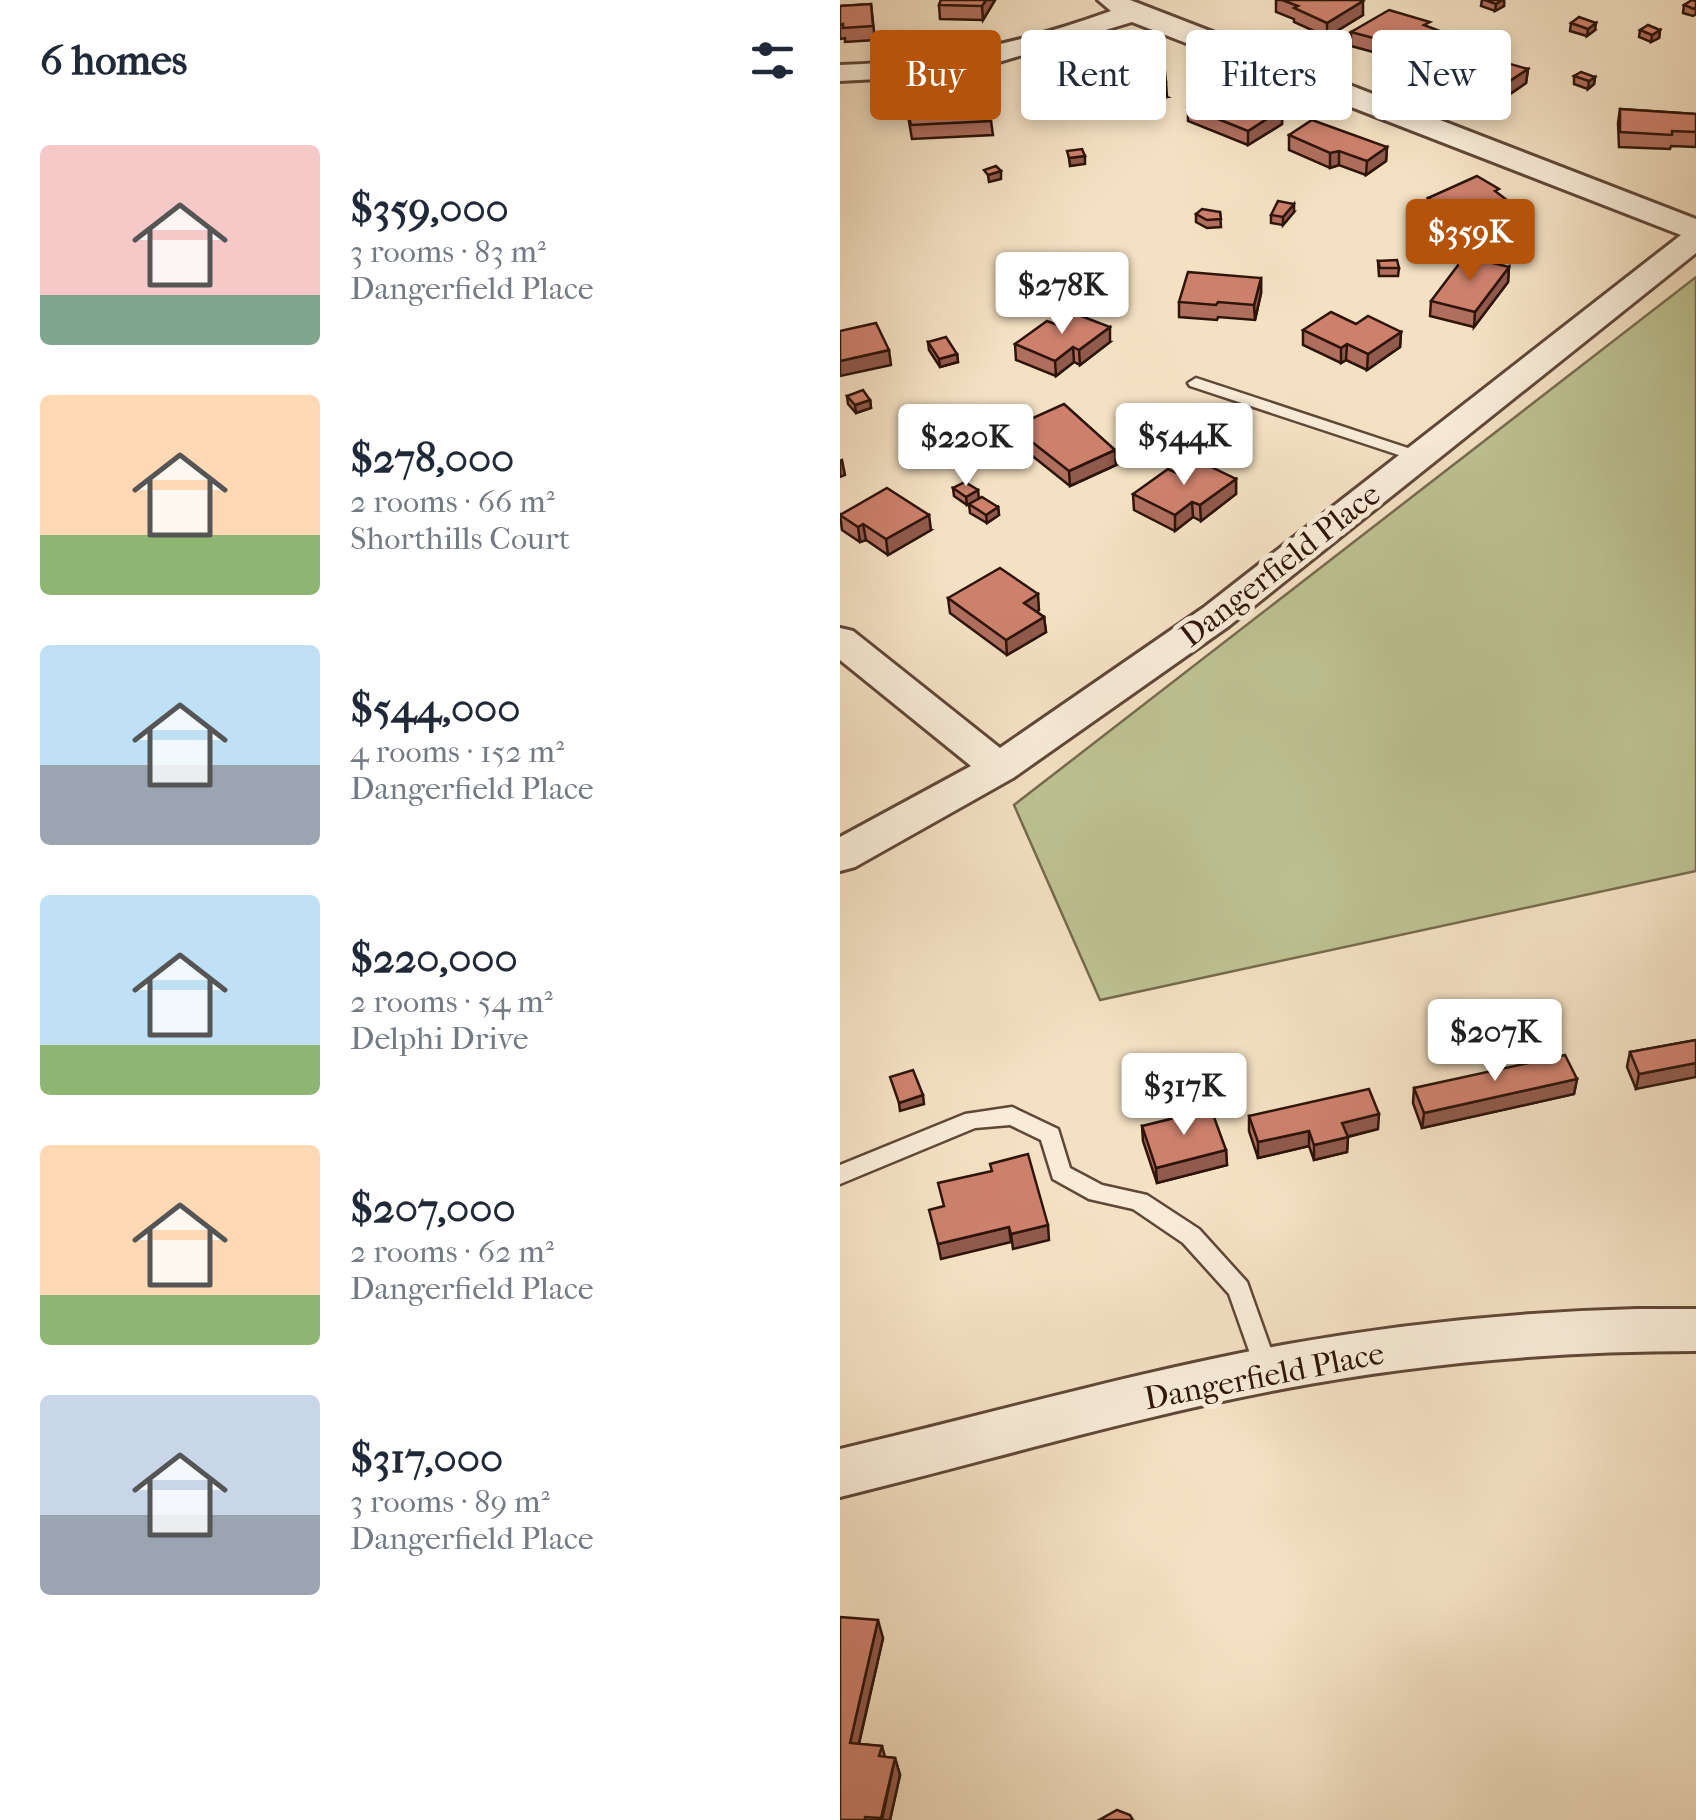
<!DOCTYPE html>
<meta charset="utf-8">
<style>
:root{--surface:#fff;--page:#f2f2f3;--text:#1f2937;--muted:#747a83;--accent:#b45309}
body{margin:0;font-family:"IM FELL French Canon",serif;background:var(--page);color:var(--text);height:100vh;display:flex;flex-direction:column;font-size:38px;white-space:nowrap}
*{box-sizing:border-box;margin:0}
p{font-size:32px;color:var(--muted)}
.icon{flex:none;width:55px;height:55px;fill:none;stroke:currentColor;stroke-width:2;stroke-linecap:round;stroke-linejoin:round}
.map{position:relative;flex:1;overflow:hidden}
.sheet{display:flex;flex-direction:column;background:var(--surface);width:840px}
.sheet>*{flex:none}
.guide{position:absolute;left:30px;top:30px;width:675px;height:90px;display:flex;gap:20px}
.price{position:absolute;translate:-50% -85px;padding:0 22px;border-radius:10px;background:#fff;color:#222;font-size:32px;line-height:65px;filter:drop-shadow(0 2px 5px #0008)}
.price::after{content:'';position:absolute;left:50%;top:60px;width:30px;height:22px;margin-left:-15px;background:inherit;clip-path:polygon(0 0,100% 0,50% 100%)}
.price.on{background:var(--accent);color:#fff}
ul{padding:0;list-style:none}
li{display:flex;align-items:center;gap:30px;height:250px;padding:0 40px}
li span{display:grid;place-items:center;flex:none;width:280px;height:200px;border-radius:10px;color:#555}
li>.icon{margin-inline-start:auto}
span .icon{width:120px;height:120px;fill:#fffc;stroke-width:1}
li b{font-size:42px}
h2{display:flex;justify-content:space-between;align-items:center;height:120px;padding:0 40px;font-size:42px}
.chip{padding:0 35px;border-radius:10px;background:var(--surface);box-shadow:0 5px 15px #0003;font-size:35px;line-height:90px}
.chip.on{background:var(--accent);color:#fff}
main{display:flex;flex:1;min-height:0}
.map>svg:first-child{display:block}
.green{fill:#bdc292;stroke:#766b4e;stroke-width:2.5}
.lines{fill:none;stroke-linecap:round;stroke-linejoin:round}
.service-casing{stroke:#604738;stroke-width:5}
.minor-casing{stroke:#604738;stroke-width:6}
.service{fill:#f8ecd8;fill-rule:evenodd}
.minor{fill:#f8ecd8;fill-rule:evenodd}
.wall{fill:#b06f5e;stroke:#2e1409;stroke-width:2.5}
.shaded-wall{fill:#905a4c;stroke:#2e1409;stroke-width:2.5}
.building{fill:#cd816d;stroke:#2e1409;stroke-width:2.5}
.labels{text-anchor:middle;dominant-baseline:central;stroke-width:10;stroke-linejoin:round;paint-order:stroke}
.street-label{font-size:32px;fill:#2e1409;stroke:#f8ecd8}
</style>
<main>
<section class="sheet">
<h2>6 homes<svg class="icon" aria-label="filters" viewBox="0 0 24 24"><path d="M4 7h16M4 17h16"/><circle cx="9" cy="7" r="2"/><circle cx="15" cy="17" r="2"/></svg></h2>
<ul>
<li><span style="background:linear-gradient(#f6c9c9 75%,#7fa58c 0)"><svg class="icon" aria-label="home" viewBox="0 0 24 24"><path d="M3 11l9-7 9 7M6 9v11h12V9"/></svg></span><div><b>$359,000</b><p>3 rooms · 83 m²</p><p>Dangerfield Place</p></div></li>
<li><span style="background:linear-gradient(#ffd9b3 70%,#8fb573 0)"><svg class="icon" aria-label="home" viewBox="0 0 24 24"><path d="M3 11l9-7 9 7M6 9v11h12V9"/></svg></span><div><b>$278,000</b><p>2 rooms · 66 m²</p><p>Shorthills Court</p></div></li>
<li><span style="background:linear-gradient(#bfe0f5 60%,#9aa5b1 0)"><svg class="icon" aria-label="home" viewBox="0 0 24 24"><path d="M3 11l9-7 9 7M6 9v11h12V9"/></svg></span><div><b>$544,000</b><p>4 rooms · 152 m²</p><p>Dangerfield Place</p></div></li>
<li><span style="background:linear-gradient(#bfe0f5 75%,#8fb573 0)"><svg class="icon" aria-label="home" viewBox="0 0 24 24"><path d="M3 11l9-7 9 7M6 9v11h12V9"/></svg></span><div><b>$220,000</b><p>2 rooms · 54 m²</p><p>Delphi Drive</p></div></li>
<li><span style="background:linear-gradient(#ffd9b3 75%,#8fb573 0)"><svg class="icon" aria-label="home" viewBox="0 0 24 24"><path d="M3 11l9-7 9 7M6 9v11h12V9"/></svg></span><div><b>$207,000</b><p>2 rooms · 62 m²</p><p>Dangerfield Place</p></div></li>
<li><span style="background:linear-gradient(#c9d6e8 60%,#9aa5b1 0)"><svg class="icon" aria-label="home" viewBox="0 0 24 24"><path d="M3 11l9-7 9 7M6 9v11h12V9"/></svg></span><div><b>$317,000</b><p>3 rooms · 89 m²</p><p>Dangerfield Place</p></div></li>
</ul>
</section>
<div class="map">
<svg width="856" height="1820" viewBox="0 0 856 1820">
<rect width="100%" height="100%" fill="#f4e1c3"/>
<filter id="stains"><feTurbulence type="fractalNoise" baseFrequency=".002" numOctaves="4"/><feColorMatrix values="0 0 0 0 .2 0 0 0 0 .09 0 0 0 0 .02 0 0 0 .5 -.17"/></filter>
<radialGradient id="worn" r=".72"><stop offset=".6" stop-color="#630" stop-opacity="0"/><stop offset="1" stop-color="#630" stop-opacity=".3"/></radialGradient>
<path class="green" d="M856,277V871L260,1000L174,805Z"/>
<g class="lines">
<g class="service-casing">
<g id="service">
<path d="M356,378L586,454L588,457L580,462L574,460L350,386L348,383Z"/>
<path d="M172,1107L218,1129L230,1168L262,1185L307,1195L359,1229L407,1282L439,1372L435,1379L427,1382L419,1379L389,1294L343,1243L293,1209L249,1199L213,1179L201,1140L170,1125L135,1128L0,1184V1165L125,1114Z"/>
</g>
</g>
<g class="minor-casing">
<g id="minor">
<path d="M258,0H290L856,219V253L389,626L173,778L15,867L0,871V837L131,766L0,660V628L13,631L160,748L363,608L841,235L292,22L149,65L76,77L0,81V65C94,63 182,43 271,11Z"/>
<path d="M797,1309H856V1351C717,1351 579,1363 442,1389C293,1417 147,1461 0,1497V1449C147,1415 294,1372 443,1345C560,1324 678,1312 797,1309Z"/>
</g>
</g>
<use href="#service" class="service"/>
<use href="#minor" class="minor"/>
</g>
<g class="wall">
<path d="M101,0H155L143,20L100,19L99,5Z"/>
<path d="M436,0H520L523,15L487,37L454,22V19L436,12Z"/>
<path d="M642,0H664V6L655,11L641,6Z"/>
<path d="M856,1V14L853,16L843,13L844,5Z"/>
<path d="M31,4L35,40L5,42V38L0,39V6Z"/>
<path d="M731,23L755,30L747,36L730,31Z"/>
<path d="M590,28L604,48L577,64L511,46V32Z"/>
<path d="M800,30H820L819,38L811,42L799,37Z"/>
<path d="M248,62L327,97L279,102V96H251Z"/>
<path d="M598,62L688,69L686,83L657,103L597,77Z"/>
<path d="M734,76L755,77L754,84L748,89L734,84Z"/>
<path d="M66,104L151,121L153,135L72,139Z"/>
<path d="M348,107L442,109V124L408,145L348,121Z"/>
<path d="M780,109L856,114V147L831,146L830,149L779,147L778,123Z"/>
<path d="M449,135L547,147L546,161L526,175L499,165L490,168L449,150Z"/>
<path d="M658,194L682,227L650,242L630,230L617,236L587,212L588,198Z"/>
<path d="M569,210L586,219L574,221L569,218Z"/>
<path d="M380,212L381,227L367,228L356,222V214Z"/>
<path d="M454,212L443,225L431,223V215Z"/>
<path d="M538,261L559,268L558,276H539Z"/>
<path d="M669,267L668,282L634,327L590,316L591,301Z"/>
<path d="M231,273L229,293H205V285Z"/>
<path d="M421,278V293L415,320L378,317L377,320L339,317V302Z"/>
<path d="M516,324L561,332L560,347L527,370L506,360L501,363L463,345V330Z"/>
<path d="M88,342L117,354L118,362L100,367L89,350Z"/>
<path d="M270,342L240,365L234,362L216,376L176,360L175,344Z"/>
<path d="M7,396L30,400L31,408L16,413L8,404Z"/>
<path d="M173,427L276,465L230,486L175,442Z"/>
<path d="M343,476L396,479V494L361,521L353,517L335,531L294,510L293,494Z"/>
<path d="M113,488L158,507L159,515L147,523L130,513L129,504L137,500L127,505L114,496Z"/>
<path d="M0,514L91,530L48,555L26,540L20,542L2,530Z"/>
<path d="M108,598L199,610L196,611L204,617L206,632L167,655L110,613Z"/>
<path d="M856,1040L796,1089L787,1067L790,1052Z"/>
<path d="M737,1079L734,1094L582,1128L573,1103L574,1088Z"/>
<path d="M409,1116L538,1129L508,1137L507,1152L474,1160L469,1146L418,1158L409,1131Z"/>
<path d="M302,1126L386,1150L387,1165L317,1183L303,1141Z"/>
<path d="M43,1638L19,1744L42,1746L45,1757L55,1758L60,1775L50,1820H0Z"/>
</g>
<g class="shaded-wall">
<path d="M146,0H155L143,20L142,6Z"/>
<path d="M662,0H664V6L655,11L656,4Z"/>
<path d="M523,1V15L487,37V23Z"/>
<path d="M756,23L755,30L747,36L748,29Z"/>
<path d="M820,30L819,38L811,42L812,35Z"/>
<path d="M605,33L604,48L577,64L578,50Z"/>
<path d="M688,69L686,83L657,103L659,88Z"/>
<path d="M755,77L754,84L748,89L749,81Z"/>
<path d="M326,82L327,97L279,102L278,87Z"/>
<path d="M442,109V124L408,145V131Z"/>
<path d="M547,147L546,161L526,175L527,161Z"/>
<path d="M499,151V165L490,168V153Z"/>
<path d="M245,156V164L230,166L229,158Z"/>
<path d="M161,171V179L149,182L148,175Z"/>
<path d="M454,204V212L443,225V217Z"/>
<path d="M586,211V219L574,221V213Z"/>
<path d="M684,213L682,227L650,242L651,228Z"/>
<path d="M631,216L630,230L617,236L618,221Z"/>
<path d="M669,267L668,282L634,327L635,312Z"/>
<path d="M421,278V293L415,320L414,305Z"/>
<path d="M270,327V342L240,365L239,350Z"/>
<path d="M561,332L560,347L527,370L528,354Z"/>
<path d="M507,344L506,360L501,363V348Z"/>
<path d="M233,347L234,362L216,376L215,361Z"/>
<path d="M49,350L51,365L0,376V361Z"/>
<path d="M117,354L118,362L100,367L99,359Z"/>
<path d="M30,400L31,408L16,413L15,405Z"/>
<path d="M275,450L276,465L230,486L229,471Z"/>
<path d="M2,460L5,475L0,477V461Z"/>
<path d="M396,479V494L361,521L360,505Z"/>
<path d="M138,490L139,499L127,505L126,497Z"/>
<path d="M352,502L353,517L335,531V515Z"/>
<path d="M158,507L159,515L147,523L146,515Z"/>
<path d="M89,515L91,530L48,555L46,539Z"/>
<path d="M23,524L26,540L20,542L18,527Z"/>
<path d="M198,594L199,610L185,618L184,603Z"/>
<path d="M204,617L206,632L167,655L166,640Z"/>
<path d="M856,1063V1077L796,1089L799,1074Z"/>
<path d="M737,1079L734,1094L582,1128L584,1113Z"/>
<path d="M83,1095L84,1104L60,1111L59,1103Z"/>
<path d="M539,1114L538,1129L502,1138V1123Z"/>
<path d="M469,1131V1146L418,1158V1142Z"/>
<path d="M508,1137L507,1152L474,1160V1145Z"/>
<path d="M386,1150L387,1165L317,1183L316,1168Z"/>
<path d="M208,1225L209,1240L173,1249L171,1234Z"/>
<path d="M169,1227L171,1242L101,1259L98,1244Z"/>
<path d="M38,1620L43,1638L15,1760L10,1743Z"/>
<path d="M55,1758L60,1775L50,1820H42Z"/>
</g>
<g class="building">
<path d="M101,0H146L142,6L99,5Z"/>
<path d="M442,0H520L523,1L487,23L454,8L458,6Z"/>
<path d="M645,0H662L656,4Z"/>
<path d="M852,0L856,1V7L854,9L844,5Z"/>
<path d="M31,4L33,26L3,28V24L0,25V6Z"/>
<path d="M549,10L590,22L584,25L605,33L578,50L511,32Z"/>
<path d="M739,17L756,23L748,29L731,23Z"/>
<path d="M808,25L820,30L812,35L800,30Z"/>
<path d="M618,49L688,69L659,88L598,62Z"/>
<path d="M323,53L326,82L278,87V82L250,81L248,62Z"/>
<path d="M741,72L755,77L749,81L734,76Z"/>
<path d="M144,90L151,121L71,125L66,104Z"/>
<path d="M375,91L442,109L408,131L348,107Z"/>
<path d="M780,109L856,114V132L832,131V135L780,132Z"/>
<path d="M472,120L547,147L527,161L499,151L490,153L449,135Z"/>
<path d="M242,149L245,156L229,158L227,151Z"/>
<path d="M156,166L161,171L148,175L144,170Z"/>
<path d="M637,176L659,189L655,191L684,213L651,228L631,216L618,221L588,198Z"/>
<path d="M438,201L454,204L443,217L431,215Z"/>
<path d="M574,204L582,205L586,211L574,213L569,210Z"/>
<path d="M362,209L380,212L381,219L367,220L356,214Z"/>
<path d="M625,256L669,267L635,312L591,301Z"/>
<path d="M557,260L559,268H540L538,261Z"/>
<path d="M206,272L231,273L228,285H205Z"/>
<path d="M348,272L421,278L414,305L378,302L376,305L339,302Z"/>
<path d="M491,312L516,324L528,316L561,332L528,354L507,344L501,348L463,330Z"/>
<path d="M236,314L270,327L239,350L233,347L215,361L175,344L207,321L220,326Z"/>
<path d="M36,323L49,350L0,361V331Z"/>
<path d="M106,337L117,354L99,359L88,342Z"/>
<path d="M23,390L30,400L15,405L7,396Z"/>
<path d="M224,404L275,450L229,471L173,427Z"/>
<path d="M361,462L396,479L360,505L352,502L335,515L293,494L328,469L343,476Z"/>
<path d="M125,482L138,490L126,497L113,488Z"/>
<path d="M47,488L89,515L46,539L23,524L18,527L0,515Z"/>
<path d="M142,497L158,507L146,515L129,504Z"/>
<path d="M160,568L198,594L184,603L204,617L166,640L108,598Z"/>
<path d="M856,1040V1063L799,1074L790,1052Z"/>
<path d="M725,1055L737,1079L584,1113L574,1088Z"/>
<path d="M73,1070L83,1095L59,1103L50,1077Z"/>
<path d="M529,1089L539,1114L502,1123L508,1137L474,1145L469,1131L418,1142L409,1116Z"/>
<path d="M371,1109L386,1150L316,1168L302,1126Z"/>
<path d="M188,1154L208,1225L171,1234L169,1227L98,1244L89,1210L104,1206L98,1183L152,1171L150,1164Z"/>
<path d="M0,1617L38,1620L10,1743L42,1746L39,1756L55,1758L41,1818L25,1817V1820H0Z"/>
<path d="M277,1810L290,1815L293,1820H259Z"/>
</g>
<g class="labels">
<g class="street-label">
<text transform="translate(440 565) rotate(-38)">Dangerfield Place</text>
<text transform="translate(424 1376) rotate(-11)">Dangerfield Place</text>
</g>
</g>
<rect width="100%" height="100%" filter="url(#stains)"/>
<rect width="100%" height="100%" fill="url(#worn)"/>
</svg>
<b class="price on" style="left:630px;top:284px">$359K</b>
<b class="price" style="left:222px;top:337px">$278K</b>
<b class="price" style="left:344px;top:488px">$544K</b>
<b class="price" style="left:126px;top:489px">$220K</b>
<b class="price" style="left:655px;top:1084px">$207K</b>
<b class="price" style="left:344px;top:1138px">$317K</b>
<div class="guide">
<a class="chip on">Buy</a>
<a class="chip">Rent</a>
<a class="chip">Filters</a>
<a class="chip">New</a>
</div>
</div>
</main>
